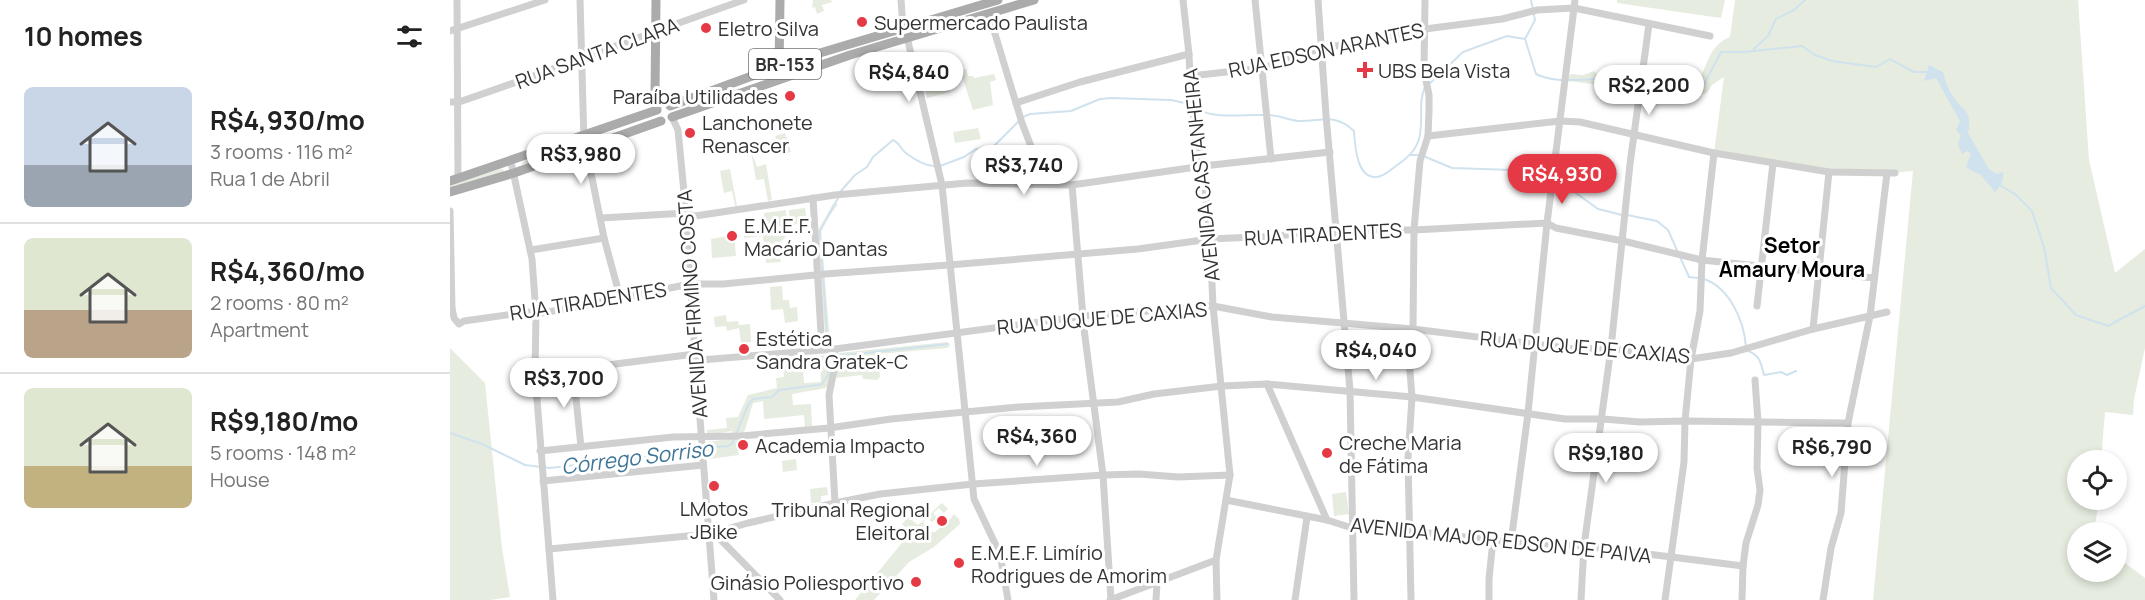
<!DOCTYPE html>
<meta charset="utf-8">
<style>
:root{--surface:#fff;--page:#f2f2f2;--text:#222;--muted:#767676;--line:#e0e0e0;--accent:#e63946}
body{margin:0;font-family:Manrope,sans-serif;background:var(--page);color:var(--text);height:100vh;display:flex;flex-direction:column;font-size:22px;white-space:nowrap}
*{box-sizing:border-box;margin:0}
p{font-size:20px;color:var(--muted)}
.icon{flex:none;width:33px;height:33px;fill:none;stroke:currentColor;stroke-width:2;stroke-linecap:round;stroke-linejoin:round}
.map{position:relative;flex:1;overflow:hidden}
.details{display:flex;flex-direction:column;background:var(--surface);width:450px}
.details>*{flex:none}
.tools{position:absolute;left:1617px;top:450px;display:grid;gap:12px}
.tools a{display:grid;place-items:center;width:60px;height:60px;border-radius:50%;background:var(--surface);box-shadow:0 3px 9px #0003;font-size:30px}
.price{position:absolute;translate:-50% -51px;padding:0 14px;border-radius:21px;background:#fff;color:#222;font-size:20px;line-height:39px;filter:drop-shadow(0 2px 3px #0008)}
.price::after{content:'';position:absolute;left:50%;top:36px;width:18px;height:14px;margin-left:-9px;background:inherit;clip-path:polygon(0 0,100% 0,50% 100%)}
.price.on{background:var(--accent);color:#fff}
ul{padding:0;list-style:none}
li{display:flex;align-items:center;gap:18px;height:150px;padding:0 24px}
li+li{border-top:2px solid var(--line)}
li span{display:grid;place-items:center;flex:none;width:168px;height:120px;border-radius:9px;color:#555}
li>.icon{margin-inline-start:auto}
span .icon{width:72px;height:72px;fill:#fffc;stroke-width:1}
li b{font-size:26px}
h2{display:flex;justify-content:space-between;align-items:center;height:72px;padding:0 24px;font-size:26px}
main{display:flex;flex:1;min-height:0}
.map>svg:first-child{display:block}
.green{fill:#e6ecdf}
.water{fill:#cfe2ee}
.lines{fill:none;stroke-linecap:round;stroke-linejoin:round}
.stream{stroke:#cfe2ee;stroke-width:2}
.minor{stroke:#d0d0d0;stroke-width:7}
.major{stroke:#ababab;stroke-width:9}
.poi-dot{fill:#e63946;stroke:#fff;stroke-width:2}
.labels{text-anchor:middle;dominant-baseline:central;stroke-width:6;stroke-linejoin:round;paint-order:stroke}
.shield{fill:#fff;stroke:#707070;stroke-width:1.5}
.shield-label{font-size:18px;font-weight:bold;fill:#333}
.poi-label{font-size:20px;fill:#333;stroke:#fff;text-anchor:start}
.street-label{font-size:20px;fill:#333;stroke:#fff}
.neighbourhood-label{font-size:21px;font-weight:bold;fill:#000;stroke:#fff}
.water-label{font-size:21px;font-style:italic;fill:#3f7597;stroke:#fff}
</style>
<main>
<section class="details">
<h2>10 homes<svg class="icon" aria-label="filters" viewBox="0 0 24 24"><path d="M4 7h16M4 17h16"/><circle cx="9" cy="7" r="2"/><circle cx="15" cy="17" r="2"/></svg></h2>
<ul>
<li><span style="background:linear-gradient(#c9d6e8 65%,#9aa5b1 0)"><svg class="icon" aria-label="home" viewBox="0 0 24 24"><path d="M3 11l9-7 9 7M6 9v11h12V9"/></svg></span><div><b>R$4,930/mo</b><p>3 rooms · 116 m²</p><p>Rua 1 de Abril</p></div></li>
<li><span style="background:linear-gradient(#dfe7d0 60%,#b9a48a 0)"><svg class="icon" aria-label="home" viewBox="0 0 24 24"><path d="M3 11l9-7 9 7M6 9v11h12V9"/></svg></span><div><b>R$4,360/mo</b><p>2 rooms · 80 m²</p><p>Apartment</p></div></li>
<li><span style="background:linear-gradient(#dfe7d0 65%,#c2b280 0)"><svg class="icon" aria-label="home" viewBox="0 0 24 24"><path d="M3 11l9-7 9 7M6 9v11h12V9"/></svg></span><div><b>R$9,180/mo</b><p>5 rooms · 148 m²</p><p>House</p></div></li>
</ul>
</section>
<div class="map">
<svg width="1695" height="600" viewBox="0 0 1695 600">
<rect width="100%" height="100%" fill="#fff"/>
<g class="green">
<path d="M363,0H381L382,2L372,5L374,11L367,14L365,7L362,8Z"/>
<path d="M1167,0H1275L1271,18L1167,3Z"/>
<path d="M1285,0H1628L1639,160L1665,273L1695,249V348L1684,399L1683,415L1655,412L1651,460H1628V500H1649L1644,532H1628V572H1666L1667,557L1695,578V600H1423L1463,171L1437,173L1379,172L1264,153L1274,77L1262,85L1257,93C1244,97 1233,91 1220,93C1211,94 1204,96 1194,96L1192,94L1196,80L1210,78L1246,81L1250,79C1258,61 1261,45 1280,37Z"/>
<path d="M492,55L496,70L483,73L480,58Z"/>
<path d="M505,69L506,72L516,69L518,76H523L524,78L544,74L546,80L540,82L543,105L523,110L513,79L502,81L500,70Z"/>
<path d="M1144,71C1152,81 1172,80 1183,81V89L1157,84L1149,88L1142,84L1118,81L1120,74L1133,75Z"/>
<path d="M498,82L500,92L477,98L475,87Z"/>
<path d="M528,128L531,139L505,143L503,132Z"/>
<path d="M335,133L341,152L332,154L325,136Z"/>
<path d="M130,141L128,145L122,148L71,165L73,162Z"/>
<path d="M301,151L307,167L316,164L322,200L318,201L314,179L306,180Z"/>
<path d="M51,169L54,170L52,173L0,188V184Z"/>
<path d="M280,169L287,206H285L282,191L274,193L270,171Z"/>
<path d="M383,204H388L372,227L371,233L381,353L384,357L378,385L376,388L342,394L343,405L361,404L362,426L355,427L354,415L314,419L313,401L303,403L295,430L287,447L289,455L259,459L257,442L278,439L283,434L282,431L257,435V430L277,428L276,418L288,417L298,395L327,388L326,378L334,377L333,367H341V358L352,357L354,383L371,382L370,356L377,354L366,234Z"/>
<path d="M355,208L357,223L340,225L339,210Z"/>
<path d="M336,210L337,226H323L321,229L325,233L327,229L337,227C338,243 327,243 314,245L313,236L294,238V235L315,233L314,213Z"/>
<path d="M284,235L286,256L262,258L261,239Z"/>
<path d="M328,246L331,262L316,263L315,248Z"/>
<path d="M332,286L333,300H339L340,308L347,307L348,321L335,323L333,309L321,310L320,287Z"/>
<path d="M276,315L277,322L288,321L289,325L300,324L301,342L291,343L289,328L277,331L276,326L265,327L264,317Z"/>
<path d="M497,342L500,345L497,348L428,354L430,377L427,380L413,379L412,375L385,378L389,353Z"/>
<path d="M0,348L35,383L52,548L60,597L40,600H0Z"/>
<path d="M346,459L347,470L333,472L332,461Z"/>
<path d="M377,487L378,495L371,496V502L361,503L360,489Z"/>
<path d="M896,492L899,514L884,516L882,494Z"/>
<path d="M492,503L498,509L494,513L489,508L483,513L487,518L482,522L477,518L473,522L481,532H485L496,523H497L504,514L509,519L510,524L484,547L459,562L424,600H405L461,532L452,524L458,517L468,525Z"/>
</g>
<path class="water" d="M1479,65L1493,72C1495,80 1498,89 1502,95C1513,112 1523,110 1518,133L1539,169L1547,174L1553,172C1554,181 1551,186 1545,192L1530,174L1524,172L1516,167L1521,154L1517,151L1512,154L1508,144L1511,135L1506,130L1510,121L1486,78L1474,81Z"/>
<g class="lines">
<g class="stream">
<path d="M1075,39L1086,74C1108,85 1133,77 1156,80C1172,82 1189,91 1206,91C1213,91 1217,89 1223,85L1246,89L1253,86L1271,52H1294L1352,46L1365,55L1382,61L1426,67L1440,59L1464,72H1479"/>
<path d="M1075,39L1085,20L1081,0"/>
<path d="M1304,49L1318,36L1326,19L1344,10L1355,0"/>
<path d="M979,84L1013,52L1057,36L1075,39"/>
<path d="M744,107C761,120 793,114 814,115"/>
<path d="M819,115C830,116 839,120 848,121C871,122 884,112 904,131C905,144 906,178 926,177C934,177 940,170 946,166C955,160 964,153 968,142C975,125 967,103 975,87"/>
<path d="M961,155H971L1002,168L1062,170L1108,180L1148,209L1172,215"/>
<path d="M490,166L514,157L526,149L543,147L573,117L580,114L621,111L650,99L662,98L721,100L739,104"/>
<path d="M1551,186L1565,194L1582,211L1594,247L1601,288L1626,315L1658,326L1695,306"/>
<path d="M390,192L405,175L417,167L423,157L443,140C450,143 451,150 457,154C464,159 476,166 484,166"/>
<path d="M1177,215L1207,221L1218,230L1239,277L1248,278"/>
<path d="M1254,279C1280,288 1294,321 1296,347"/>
<path d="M1298,351C1310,355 1311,364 1314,375L1331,372L1337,375L1346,371"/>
<path d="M388,356L498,344"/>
<path d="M0,433L32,444L75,465L100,468L142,463H168L235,449L278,446L282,444L298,405L303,399L322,397L329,390L368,385L372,384L378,375L379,365L370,231L388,198"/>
</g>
<g class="minor">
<path d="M7,0L8,179"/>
<path d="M451,0L453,27"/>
<path d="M733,0L739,54L741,102L753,166L760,239L763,306L780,475L766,560L767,600"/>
<path d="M805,0L821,159"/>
<path d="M868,0L876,115L900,390L904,600"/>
<path d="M539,14L572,123L587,162L591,183"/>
<path d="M0,31L95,0"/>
<path d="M457,37L492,185L524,499L550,554L558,600"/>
<path d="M740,76L813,68L872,48L913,42L975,29L1052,19L1087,10L1124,8L1260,36"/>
<path d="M0,102H9C104,70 198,33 294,0"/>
<path d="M566,103L630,82L739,54"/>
<path d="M222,117L228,130L236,213L245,354L264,600"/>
<path d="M978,136L1110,121L1130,122L1264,153L1379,172L1445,173"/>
<path d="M136,148L154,238L170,297"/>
<path d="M128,150L134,141L130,0"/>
<path d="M61,162L82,259L86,314L85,374L103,600"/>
<path d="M622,185L634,329L653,475L661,600"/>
<path d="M363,198L372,350"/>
<path d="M0,211L2,308L4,318L9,324L14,321L78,312L86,314L126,307L240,284H273L375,274L499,265L688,249L760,239L826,236L887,230H964L1097,223L1106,228L1173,241L1252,260L1424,278"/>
<path d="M151,218L236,213L245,216L385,195L517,183L622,185L753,166L880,152"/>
<path d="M81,250L154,238"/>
<path d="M1307,306L1323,163"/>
<path d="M1363,329L1379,172"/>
<path d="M123,369L131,447"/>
<path d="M85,374L245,354L251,360L385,349L634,316L763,306L822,317L963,329L1125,349L1161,348L1241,359L1281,353L1363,329L1437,312"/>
<path d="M817,384L877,520"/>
<path d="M90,451L223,437L291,436L379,428L441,419L569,407L668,402L704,394L772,386L817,384L962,397L1115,419H1153L1190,422L1235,421L1398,423"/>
<path d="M93,481L253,465"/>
<path d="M776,500L877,520L902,528L960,531L1061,542L1134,546L1293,566"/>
<path d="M385,503L379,395L384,370L385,349"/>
<path d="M264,533L330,600"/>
<path d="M1061,542L1078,413L1097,223L1125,0"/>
<path d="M99,549L259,534L298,523L385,503L430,494L523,484L653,475L689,474L728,477L780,475"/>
<path d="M660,600L766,560"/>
<path d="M706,600L707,583"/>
<path d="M845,600L857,517"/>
<path d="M961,600L958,458L962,397L959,359L963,329L964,230L970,161L978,136L979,111V95L974,71L975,0"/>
<path d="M1039,600V579L1043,540"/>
<path d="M1131,600L1134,546L1161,348L1180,164L1199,24"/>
<path d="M1215,600L1234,462L1235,421L1241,359L1250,311L1252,260L1264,153"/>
<path d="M1292,600L1293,566L1296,543L1308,505L1310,490L1307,468L1308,422L1305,380"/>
<path d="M1373,600L1381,548L1391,513L1398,423L1420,316L1437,173"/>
</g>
<g class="major">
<path d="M329,70L330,0"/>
<path d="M220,106L343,61L548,0"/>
<path d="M222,117L400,55L584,0"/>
<path d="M0,181L207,110L205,95L206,0"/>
<path d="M0,192L64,173L211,121"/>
</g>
</g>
<g class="poi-dot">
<circle cx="412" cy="22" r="6"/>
<circle cx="256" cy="28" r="6"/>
<path d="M912 61h6v6h6v6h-6v6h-6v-6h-6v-6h6z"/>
<circle cx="340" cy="96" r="6"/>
<circle cx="240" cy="133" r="6"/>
<circle cx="282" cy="236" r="6"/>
<circle cx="294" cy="349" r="6"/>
<circle cx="293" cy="445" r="6"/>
<circle cx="877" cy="453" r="6"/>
<circle cx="264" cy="486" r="6"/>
<circle cx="492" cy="521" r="6"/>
<circle cx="509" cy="563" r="6"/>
<circle cx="466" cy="582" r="6"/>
</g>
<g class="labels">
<rect class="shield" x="299" y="49" width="72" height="30" rx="4.5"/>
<g class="shield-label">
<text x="335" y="64">BR-153</text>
</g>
<g class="poi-label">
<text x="424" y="22">Supermercado Paulista</text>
<text x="268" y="28">Eletro Silva</text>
<text x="928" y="70">UBS Bela Vista</text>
<text x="328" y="96" text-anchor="end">Paraíba Utilidades</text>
<text x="252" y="122">Lanchonete<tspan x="252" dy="23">Renascer</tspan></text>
<text x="294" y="225">E.M.E.F.<tspan x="294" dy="23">Macário Dantas</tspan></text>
<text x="306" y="338">Estética<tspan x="306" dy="23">Sandra Gratek-C</tspan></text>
<text x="889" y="442">Creche Maria<tspan x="889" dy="23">de Fátima</tspan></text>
<text x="305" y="445">Academia Impacto</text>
<text x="264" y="508" text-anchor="middle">LMotos<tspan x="264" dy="23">JBike</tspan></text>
<text x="480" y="509" text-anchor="end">Tribunal Regional<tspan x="480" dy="23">Eleitoral</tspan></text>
<text x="521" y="552">E.M.E.F. Limírio<tspan x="521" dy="23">Rodrigues de Amorim</tspan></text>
<text x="454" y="582" text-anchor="end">Ginásio Poliesportivo</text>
</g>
<g class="street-label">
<text transform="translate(876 50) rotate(-12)">RUA EDSON ARANTES</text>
<text transform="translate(147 53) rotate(-20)">RUA SANTA CLARA</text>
<text transform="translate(751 175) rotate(-96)">AVENIDA CASTANHEIRA</text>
<text transform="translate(873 234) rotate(-3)">RUA TIRADENTES</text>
<text transform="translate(138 301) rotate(-9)">RUA TIRADENTES</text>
<text transform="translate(242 304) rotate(-94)">AVENIDA FIRMINO COSTA</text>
<text transform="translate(652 318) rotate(-5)">RUA DUQUE DE CAXIAS</text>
<text transform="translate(1135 347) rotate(5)">RUA DUQUE DE CAXIAS</text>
<text transform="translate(1051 540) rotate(6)">AVENIDA MAJOR EDSON DE PAIVA</text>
</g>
<g class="neighbourhood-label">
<text x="1342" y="245">Setor<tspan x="1342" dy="24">Amaury Moura</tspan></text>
</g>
<g class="water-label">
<text transform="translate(187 457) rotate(-7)">Córrego Sorriso</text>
</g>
</g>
</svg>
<div class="tools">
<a><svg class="icon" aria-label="locate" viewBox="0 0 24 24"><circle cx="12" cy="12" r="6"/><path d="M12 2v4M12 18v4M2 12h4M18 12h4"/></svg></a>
<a><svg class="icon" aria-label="layers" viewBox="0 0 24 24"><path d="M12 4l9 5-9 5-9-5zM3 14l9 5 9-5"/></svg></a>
</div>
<b class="price" style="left:459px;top:103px">R$4,840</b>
<b class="price" style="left:1199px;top:116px">R$2,200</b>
<b class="price" style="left:131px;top:185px">R$3,980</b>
<b class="price" style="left:574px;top:196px">R$3,740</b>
<b class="price on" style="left:1112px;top:205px">R$4,930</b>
<b class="price" style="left:926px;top:381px">R$4,040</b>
<b class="price" style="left:114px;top:409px">R$3,700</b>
<b class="price" style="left:587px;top:467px">R$4,360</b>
<b class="price" style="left:1382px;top:478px">R$6,790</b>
<b class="price" style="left:1156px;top:484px">R$9,180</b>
</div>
</main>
